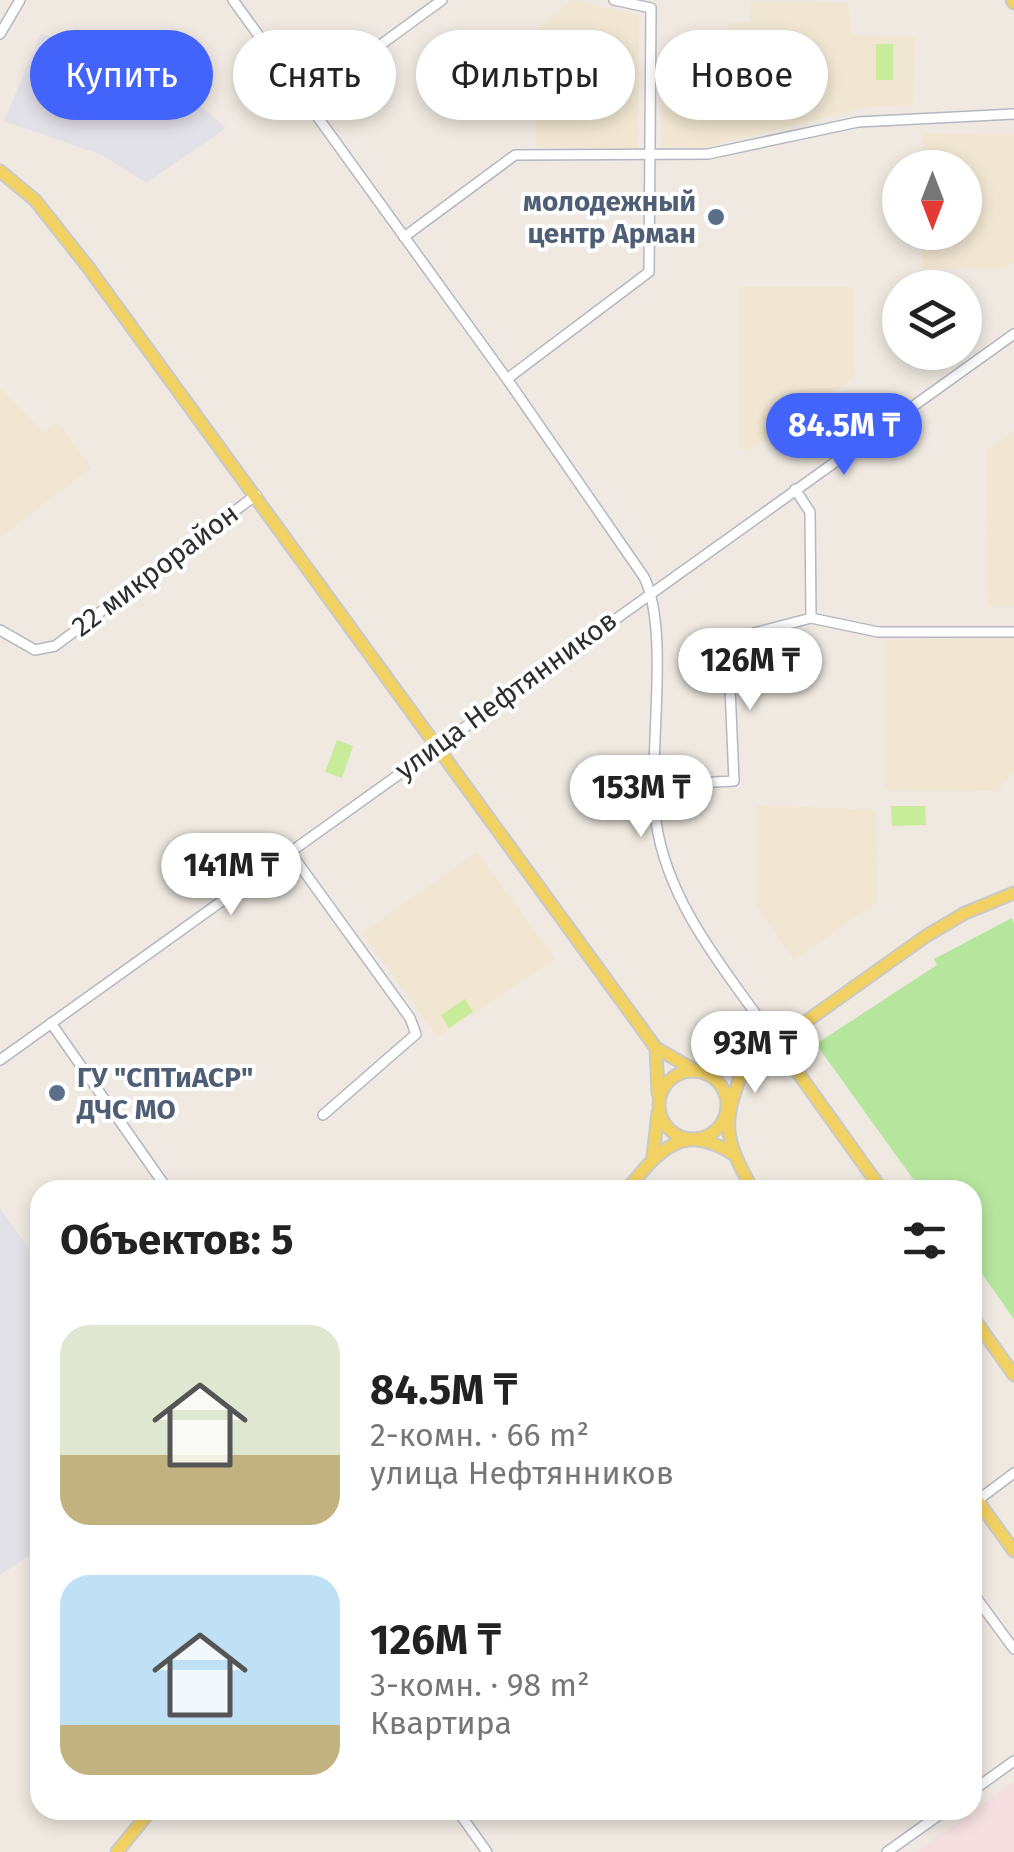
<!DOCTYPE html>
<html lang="ru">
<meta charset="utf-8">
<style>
:root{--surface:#fff;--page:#f2f2f2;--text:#222;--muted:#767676;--accent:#4264fb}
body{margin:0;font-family:"Fira Sans",sans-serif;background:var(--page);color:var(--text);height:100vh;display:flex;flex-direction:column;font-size:38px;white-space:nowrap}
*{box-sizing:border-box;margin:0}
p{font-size:32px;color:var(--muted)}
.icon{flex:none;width:55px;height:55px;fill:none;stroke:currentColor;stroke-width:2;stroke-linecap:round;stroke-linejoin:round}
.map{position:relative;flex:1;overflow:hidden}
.side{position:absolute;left:30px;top:1180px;width:952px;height:640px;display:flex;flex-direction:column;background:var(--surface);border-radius:30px;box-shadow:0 5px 15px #0003}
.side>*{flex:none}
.banner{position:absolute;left:30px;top:30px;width:955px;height:90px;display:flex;gap:20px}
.needle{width:65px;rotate:180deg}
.tools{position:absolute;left:882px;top:150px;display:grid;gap:20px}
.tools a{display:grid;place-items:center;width:100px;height:100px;border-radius:50%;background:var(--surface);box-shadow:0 5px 15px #0003;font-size:50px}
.price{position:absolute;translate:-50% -85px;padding:0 22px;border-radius:35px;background:#fff;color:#222;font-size:32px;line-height:65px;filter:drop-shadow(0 2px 5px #0008)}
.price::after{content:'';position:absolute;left:50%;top:60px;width:30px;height:22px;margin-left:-15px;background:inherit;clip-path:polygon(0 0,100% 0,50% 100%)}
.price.on{background:var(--accent);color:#fff}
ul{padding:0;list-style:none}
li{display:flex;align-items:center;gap:30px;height:250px;padding:0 30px}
li span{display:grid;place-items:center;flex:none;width:280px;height:200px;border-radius:30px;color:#555}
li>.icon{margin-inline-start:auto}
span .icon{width:120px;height:120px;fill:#fffc;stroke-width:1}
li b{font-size:42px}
h2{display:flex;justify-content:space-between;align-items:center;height:120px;padding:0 30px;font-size:42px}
.pill{padding:0 35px;border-radius:45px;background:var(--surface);box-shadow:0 5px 15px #0003;font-size:35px;line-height:90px}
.pill.on{background:var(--accent);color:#fff}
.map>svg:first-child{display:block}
.industrial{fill:#e3e1e8}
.education{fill:#f0e6d1}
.medical{fill:#f5dfe0}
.green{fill:#b6e59e}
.pitch{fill:#c9ec9a}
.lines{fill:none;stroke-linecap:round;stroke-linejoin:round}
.minor-casing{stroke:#b4b7c1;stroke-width:12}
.major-casing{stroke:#c9c9c9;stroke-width:15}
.minor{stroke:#fff;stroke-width:9}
.major{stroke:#f2d163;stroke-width:11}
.service-dot{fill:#5c6f8a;stroke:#fff;stroke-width:4}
.labels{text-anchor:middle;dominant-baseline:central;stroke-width:8;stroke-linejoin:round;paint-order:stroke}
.service-label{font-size:28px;font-weight:bold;fill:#4e5e75;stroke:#fff;text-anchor:end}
.street-label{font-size:28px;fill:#2e2e2e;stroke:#fff}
</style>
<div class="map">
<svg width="1014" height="1852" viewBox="0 0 1014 1852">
<rect width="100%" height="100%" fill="#efe9e1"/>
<g class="industrial">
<path d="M41,34L139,60L161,71L226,128L146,183L102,155L4,121Z"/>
<path d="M0,1208L40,1265V1553L37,1550L0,1575Z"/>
</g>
<g class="education">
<path d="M571,0L639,16L638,148L537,147L531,35Z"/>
<path d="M750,2L848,3L852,35L915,37L913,106L868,107L703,148L661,146L662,50L722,48L729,23L749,22Z"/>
<path d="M923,133L1014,134V262L1006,268L922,269V233L965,232V168L923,167Z"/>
<path d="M739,287H853L854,377L751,450L739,448Z"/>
<path d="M0,388L44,433L57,422L91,468L0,537Z"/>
<path d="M1014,431V606H988L987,449Z"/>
<path d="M1014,638V771L997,791L884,790V640Z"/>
<path d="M756,805L876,810L877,902L794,960L756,906Z"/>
<path d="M477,852L555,959L438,1037L362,933Z"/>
</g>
<path class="medical" d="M1014,1782V1852H916Z"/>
<path class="green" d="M1012,918L1014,924V1319L973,1261L972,1190H921L816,1044L937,965L934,959Z"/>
<g class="pitch">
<rect x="876" y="44" width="17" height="36"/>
<path d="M337,740L353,746L342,778L325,772Z"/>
<path d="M891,806H925L926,825L892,826Z"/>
<path d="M465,999L473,1012L449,1028L441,1015Z"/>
</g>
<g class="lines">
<g class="minor-casing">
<g id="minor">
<path d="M233,0L507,379L644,577C671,632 647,756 656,821C667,905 730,976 776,1042"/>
<path d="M0,34L20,0"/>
<path d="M305,100L442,0"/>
<path d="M404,237L515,155L708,154L858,122L1014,114"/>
<path d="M507,379L649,272L651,8L614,0"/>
<path d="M811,618L878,632H1014"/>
<path d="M0,630L35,650L55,646L256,495"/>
<path d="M656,785L734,781L728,640L811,618L810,512L795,489"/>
<path d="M290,852L410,1018L416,1034L323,1115"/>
<path d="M51,1023L168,1190"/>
<path d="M0,1060L1014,334"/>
<path d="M978,1500L1014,1473"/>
<path d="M972,1592L1014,1649"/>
<path d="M972,1791L1014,1761"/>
<path d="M457,1810L487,1852"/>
<path d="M887,1852L946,1810"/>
</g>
</g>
<g class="major-casing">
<g id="major">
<path d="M1012,0L1014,3"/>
<path d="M0,171L35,200L88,267L656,1048L696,1071L745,1065L926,936L965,913L1014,893"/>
<path d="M776,1042L882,1190"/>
<path d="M656,1048L658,1093"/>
<path d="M745,1065C722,1122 722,1136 753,1190"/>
<circle cx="693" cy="1105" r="34"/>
<path d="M653,1156L658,1112"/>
<path d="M627,1190C658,1151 683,1121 733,1154"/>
<path d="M972,1316L1014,1375"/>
<path d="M972,1493L1014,1551"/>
<path d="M117,1852L151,1810"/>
</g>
</g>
<use href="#minor" class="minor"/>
<use href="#major" class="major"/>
</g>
<g class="service-dot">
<circle cx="716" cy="217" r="10"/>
<circle cx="57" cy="1093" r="10"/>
</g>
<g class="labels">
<g class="service-label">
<text x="696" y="201">молодежный<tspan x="696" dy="32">центр Арман</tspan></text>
<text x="77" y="1077" text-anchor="start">ГУ "СПТиАСР"<tspan x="77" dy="32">ДЧС МО</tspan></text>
</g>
<g class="street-label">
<text transform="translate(155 570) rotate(-37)">22 микрорайон</text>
<text transform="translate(506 695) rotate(-36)">улица Нефтянников</text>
</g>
</g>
</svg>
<div class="tools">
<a><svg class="needle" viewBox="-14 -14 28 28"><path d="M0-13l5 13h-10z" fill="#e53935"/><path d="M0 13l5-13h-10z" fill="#767676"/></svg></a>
<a><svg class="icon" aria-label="layers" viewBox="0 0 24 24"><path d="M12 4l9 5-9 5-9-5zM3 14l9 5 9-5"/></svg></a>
</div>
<b class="price on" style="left:844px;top:478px">84.5M ₸</b>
<b class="price" style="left:750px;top:713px">126M ₸</b>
<b class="price" style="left:641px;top:840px">153M ₸</b>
<b class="price" style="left:231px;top:918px">141M ₸</b>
<b class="price" style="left:755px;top:1096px">93M ₸</b>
<div class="banner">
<a class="pill on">Купить</a>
<a class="pill">Снять</a>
<a class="pill">Фильтры</a>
<a class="pill">Новое</a>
</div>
<section class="side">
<h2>Объектов: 5<svg class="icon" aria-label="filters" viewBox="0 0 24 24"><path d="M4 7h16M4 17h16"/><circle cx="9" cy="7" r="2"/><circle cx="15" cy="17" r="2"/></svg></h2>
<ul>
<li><span style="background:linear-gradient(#dfe7d0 65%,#c2b280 0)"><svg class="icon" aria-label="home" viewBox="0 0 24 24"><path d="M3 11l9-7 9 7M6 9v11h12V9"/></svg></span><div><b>84.5M ₸</b><p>2-комн. · 66 m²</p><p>улица Нефтянников</p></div></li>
<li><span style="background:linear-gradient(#bfe0f5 75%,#c2b280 0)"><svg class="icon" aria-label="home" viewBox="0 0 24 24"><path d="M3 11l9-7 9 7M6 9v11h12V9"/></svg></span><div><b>126M ₸</b><p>3-комн. · 98 m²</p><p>Квартира</p></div></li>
</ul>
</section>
</div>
